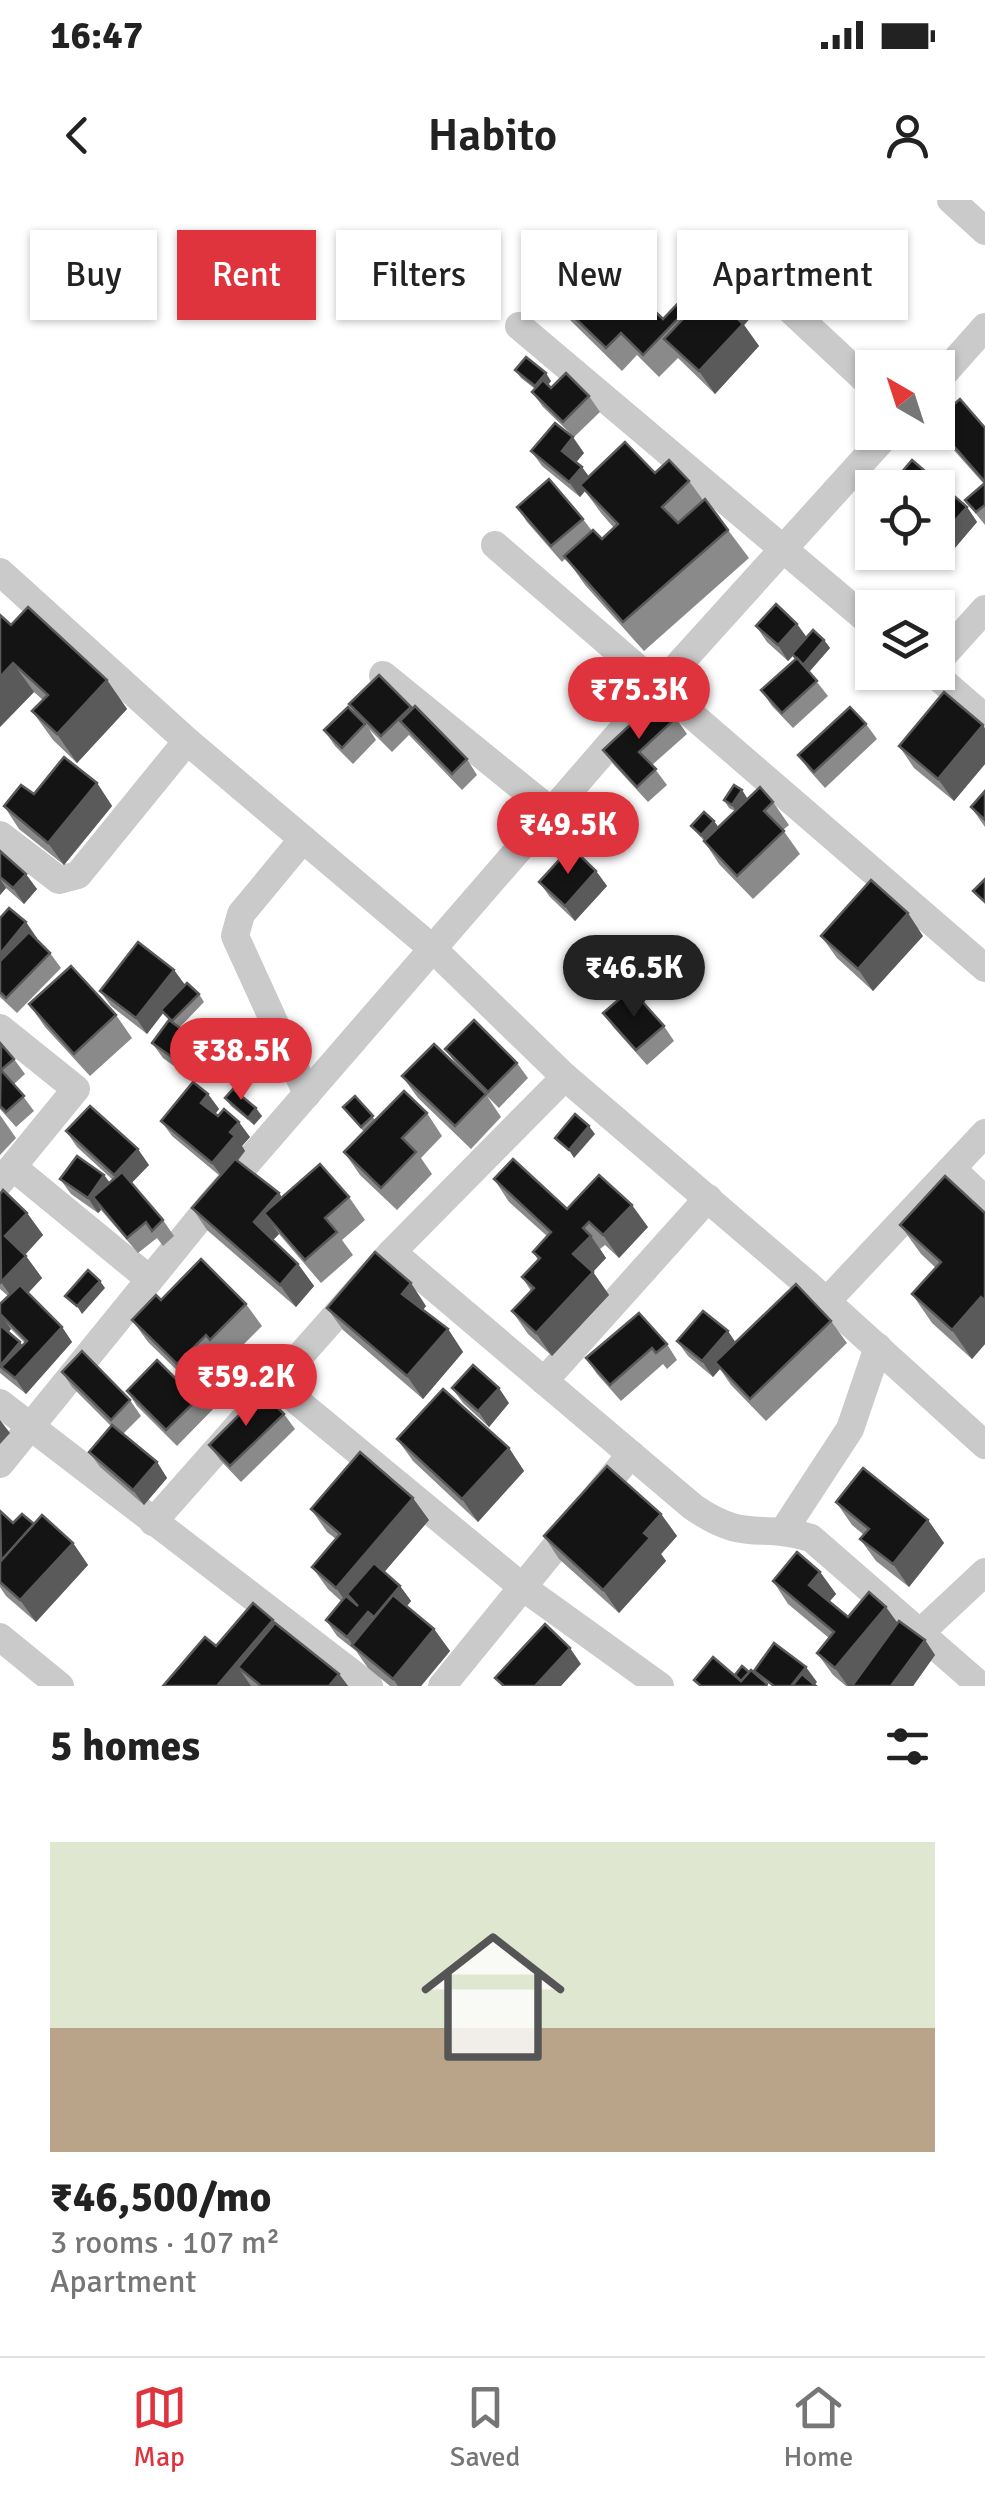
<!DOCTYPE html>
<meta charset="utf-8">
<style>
:root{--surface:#fff;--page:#f2f2f2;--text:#222;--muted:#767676;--line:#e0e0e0;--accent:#df343d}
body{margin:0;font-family:Signika,sans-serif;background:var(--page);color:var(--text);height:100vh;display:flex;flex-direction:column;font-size:38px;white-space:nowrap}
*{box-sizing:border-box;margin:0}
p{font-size:32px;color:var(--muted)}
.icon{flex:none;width:55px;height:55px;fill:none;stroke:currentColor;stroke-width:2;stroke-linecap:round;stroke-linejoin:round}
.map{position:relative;height:1486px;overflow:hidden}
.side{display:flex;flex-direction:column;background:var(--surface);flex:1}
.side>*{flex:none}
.banner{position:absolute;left:30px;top:30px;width:925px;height:90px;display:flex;gap:20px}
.needle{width:65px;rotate:321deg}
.buttons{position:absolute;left:855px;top:150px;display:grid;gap:20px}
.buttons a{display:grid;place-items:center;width:100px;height:100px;border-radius:0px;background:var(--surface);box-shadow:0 2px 8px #0004;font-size:50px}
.price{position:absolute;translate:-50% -85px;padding:0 22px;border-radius:35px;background:var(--accent);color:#fff;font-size:32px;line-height:65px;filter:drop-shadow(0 2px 5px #0008)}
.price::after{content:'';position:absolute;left:50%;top:60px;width:30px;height:22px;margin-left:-15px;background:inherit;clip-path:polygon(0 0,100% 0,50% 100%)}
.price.current{background:#222;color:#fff}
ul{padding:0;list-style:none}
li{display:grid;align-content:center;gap:20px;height:530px;padding:0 50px}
li span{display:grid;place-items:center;height:310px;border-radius:0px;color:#555}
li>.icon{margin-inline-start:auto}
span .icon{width:180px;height:180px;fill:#fffc;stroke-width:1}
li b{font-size:42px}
h2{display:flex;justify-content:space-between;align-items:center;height:120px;padding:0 50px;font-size:42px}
.pill{padding:0 35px;border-radius:0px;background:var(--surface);box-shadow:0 2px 8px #0004;font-size:35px;line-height:90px}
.pill.current{background:var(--accent);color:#fff}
.status{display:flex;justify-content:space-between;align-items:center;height:70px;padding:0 50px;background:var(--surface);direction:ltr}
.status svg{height:28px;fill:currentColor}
header{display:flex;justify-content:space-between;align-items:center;height:130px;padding:0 50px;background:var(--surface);font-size:45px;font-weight:600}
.tab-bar{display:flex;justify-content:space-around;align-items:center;height:140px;border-top:2px solid var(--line);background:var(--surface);font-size:28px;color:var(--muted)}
.tab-bar a{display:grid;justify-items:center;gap:5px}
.tab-bar .current{color:var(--accent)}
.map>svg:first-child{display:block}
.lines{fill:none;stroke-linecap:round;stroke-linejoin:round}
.minor{stroke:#cacaca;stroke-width:28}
.wall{fill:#8a8a8a;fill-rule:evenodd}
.shaded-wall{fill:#5a5a5a}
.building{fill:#141414;stroke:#5a5a5a;stroke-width:2.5}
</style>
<div class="status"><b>16:47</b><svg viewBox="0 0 49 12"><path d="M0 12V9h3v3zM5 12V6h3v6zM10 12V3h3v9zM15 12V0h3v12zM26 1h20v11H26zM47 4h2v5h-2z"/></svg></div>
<header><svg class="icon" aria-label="back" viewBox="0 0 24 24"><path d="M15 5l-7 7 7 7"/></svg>Habito<svg class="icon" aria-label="person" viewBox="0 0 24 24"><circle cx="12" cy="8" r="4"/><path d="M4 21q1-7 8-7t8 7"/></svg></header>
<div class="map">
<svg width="985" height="1486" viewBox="0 0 985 1486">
<rect width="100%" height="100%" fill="#fff"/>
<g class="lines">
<g class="minor">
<path d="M951,0L985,31"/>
<path d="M768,89L872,186"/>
<path d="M519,126L872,424"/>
<path d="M938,180L985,127"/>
<path d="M495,345L985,768"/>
<path d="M0,372L187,541L433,749L565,877L806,1083L985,1245"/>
<path d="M938,461L985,409"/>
<path d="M932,472L985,518"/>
<path d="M383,475L552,612"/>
<path d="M0,635L59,680L78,675L187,541"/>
<path d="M303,639L241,714L235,736L307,894"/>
<path d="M0,828L76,889L0,982"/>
<path d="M14,968L148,1078"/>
<path d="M952,969L985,1000"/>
<path d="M392,1052L693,1307C747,1344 758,1322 811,1338L981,1486"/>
<path d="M826,1102L985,933"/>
<path d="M544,1181L708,998"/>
<path d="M274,1182L521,1386L660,1486"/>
<path d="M0,1203L369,1486"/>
<path d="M0,1264L208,1008L682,461L889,232"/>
<path d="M153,1322L392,1052L565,877"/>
<path d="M784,1330L850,1229L878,1147"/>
<path d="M922,1431L985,1372"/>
<path d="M0,1437L60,1486"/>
<path d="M442,1486L631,1254"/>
</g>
</g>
<g class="wall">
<path d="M587,66L663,119L693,103L695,106L749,79L765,102L744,125L759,146L715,194L678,158L659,177L637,155L622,171L571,121L555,99L571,82L561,70Z"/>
<path d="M515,170L551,181L548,185L551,188L589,196L600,212L574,237L543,207L532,192L535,189L521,178Z"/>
<path d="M938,218L985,228V325L965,300L984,284L943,238L938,230Z"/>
<path d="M531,251L584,253L576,262L589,277L655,273L689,281L703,300L728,330L749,358L644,451L585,385L566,358L562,362L527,322L517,307L583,319L592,331L602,339L614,328L601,313L585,291L580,297L542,266Z"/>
<path d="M938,288L967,307L977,322L954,349L938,334Z"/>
<path d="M797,424L806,437L824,440L830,448L809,472L828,496L793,528L772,506L761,490L795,460L793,456L788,461L767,442L756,426Z"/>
<path d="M11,425L107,480L127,509L77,563L53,540L32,511L43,500L34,492L0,527Z"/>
<path d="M379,475L412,509L467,559L477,575L462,590L409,535L392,552L369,529L376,540L353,564L335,546L324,530L357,516L349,504Z"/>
<path d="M676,518L687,534L652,565L667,585L648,602L614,565L603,550Z"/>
<path d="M866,524L877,539L825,588L809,570L798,555Z"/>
<path d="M983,525L985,529V564L954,601L914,568L899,546Z"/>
<path d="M97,583L112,606L64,665L19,629L4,606L34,594Z"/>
<path d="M742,590L747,598L744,602H773L789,625L783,630L800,654L753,699L719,664L704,641L691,626L714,621L718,627L735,611L729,608L724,600Z"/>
<path d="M985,591V627L971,607Z"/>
<path d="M0,651L37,689L24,704L6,688L0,695Z"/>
<path d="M596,671L607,686L575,721L550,697L539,682Z"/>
<path d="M0,718L37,738L36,739L50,753L61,768L17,813L0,797Z"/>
<path d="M821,736H923L873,791L837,758Z"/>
<path d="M174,770L185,785L199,794L204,802L180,827L199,842L210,857L193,880L163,858L152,843L169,820L163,813L147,834L111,806L100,791Z"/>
<path d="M29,804L116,815L132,838L90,876L45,827Z"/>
<path d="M603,813L664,826L674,841L647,865L614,828Z"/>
<path d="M0,845L14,859L25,874L14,884L34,911L16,927L0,909Z"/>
<path d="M445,849L517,863L528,878L499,908L487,896L501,917L471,949L418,898L402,876L456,864Z"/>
<path d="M208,894L219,909L215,914L250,937L242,946L245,951L238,961L279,993L282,998L349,997L365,1020L342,1040L353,1055L321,1083L279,1034L273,1040L298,1064L314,1086L296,1107L207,1030L192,1008L220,976L172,936L161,921Z"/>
<path d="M355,896L376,921L427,913L442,936L421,958L432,974L397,1010L360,975L344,952L364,932L343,907Z"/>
<path d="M225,898L262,916L254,925L231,906Z"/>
<path d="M0,915L16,938L0,955Z"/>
<path d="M66,931L149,965L131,983L163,1020L174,1036L163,1046L157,1038L138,1053L101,1010L98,1013L71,994L60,979L104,975L110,983L113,980L77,947Z"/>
<path d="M494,979L567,1009L648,1027L619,1058L605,1045L600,1049L606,1058L593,1072L609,1095L552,1156L528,1134L512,1111L531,1091L522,1077L538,1060L533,1052L547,1036L509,1002Z"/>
<path d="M0,994L27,1013L43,1035L25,1055L42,1078L28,1093L62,1127L72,1142L26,1194L0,1173V1104L8,1096L0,1089ZM11,1129L25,1143L22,1146L8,1132Z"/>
<path d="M985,1013V1144L972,1159L932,1123L912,1094L936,1068L921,1054L900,1025Z"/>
<path d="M161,1100L246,1104L262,1126L226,1162L222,1158L204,1175L213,1184L223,1199L177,1246L137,1206L127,1191L186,1189L191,1184L148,1142L132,1120Z"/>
<path d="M426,1106L423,1110L448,1129L463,1152L423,1199L343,1130L327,1108Z"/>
<path d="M831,1121L847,1143L766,1221L731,1185L720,1169L713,1177L688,1156L677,1141L735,1142Z"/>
<path d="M667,1144L677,1160L667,1169L663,1164L621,1201L597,1174L586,1158Z"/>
<path d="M62,1172L130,1200L141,1216L123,1234L157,1262L167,1278L144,1305L100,1267L89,1252L111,1226L72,1187Z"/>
<path d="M452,1188L509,1203L489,1227L463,1203Z"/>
<path d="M284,1214L295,1229L241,1282L220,1260L209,1245Z"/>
<path d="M397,1239L509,1248L524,1271L478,1322L413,1261Z"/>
<path d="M836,1302L928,1320L944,1343L909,1387L876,1361L860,1339L864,1335L852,1325Z"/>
<path d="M311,1309L429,1320L384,1372L400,1386L411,1401L407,1406L434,1429L450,1451L421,1486H390L368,1468L356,1451L337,1436L326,1420L341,1401L328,1389L312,1367L336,1339L327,1332Z"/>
<path d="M0,1311L13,1323L34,1324L73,1343L88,1365L36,1422L6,1396L0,1387Z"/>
<path d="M661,1314L677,1336L661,1354L666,1361L619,1413L559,1359L544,1336Z"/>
<path d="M820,1372L836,1394L829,1402L848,1417L897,1423L925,1440L935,1455L913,1486H846L833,1475L817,1453L829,1438L788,1404L773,1381Z"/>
<path d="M273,1420L339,1474L348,1486H163L216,1446Z"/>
</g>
<g class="shaded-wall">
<path d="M749,79L765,102L744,125L759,146L715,194L699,171L725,106Z"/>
<path d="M546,173L551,181L541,194L535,186Z"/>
<path d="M573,237L584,253L573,266L562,251Z"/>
<path d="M582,267L593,282L580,285L585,291L580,297L569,282Z"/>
<path d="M967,307L977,322L954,349L943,334Z"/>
<path d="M797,424L808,439L788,461L778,445Z"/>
<path d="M824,440L830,448L809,472L803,465Z"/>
<path d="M13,463L34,492L0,527V477Z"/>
<path d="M107,480L127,509L77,563L57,534Z"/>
<path d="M983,525L985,529V564L954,601L938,579Z"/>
<path d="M97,583L112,606L64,665L48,643Z"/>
<path d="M742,590L747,598L737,613L732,605Z"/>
<path d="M714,621L719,628L706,642L701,635Z"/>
<path d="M596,671L607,686L575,721L565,706Z"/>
<path d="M26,674L37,689L24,704L13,688Z"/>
<path d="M0,679L6,688L0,695Z"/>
<path d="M908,713L923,736L873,791L858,769Z"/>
<path d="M26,722L37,738L8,773L0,761V754Z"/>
<path d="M174,770L185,785L147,834L136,818Z"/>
<path d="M199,842L210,857L193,880L183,865Z"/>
<path d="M208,894L219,909L212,918L201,903Z"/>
<path d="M256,908L262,916L254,925L248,918Z"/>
<path d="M239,922L250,937L242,946L245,951L223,978L212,963L230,932Z"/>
<path d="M589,926L595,934L574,958L569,950Z"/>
<path d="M138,949L149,965L125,990L114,975Z"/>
<path d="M104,975L115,990L93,997L101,1010L98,1013L88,998Z"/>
<path d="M279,993L295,1016L264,1013L279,1034L269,1044L254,1022Z"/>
<path d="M632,1005L648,1027L619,1058L603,1035Z"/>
<path d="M27,1013L43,1035L21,1059L5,1036Z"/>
<path d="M591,1036L606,1058L589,1076L573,1054Z"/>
<path d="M26,1056L42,1078L17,1105L1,1082Z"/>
<path d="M298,1064L314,1086L296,1107L280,1085Z"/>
<path d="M593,1072L609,1095L552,1156L536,1133Z"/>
<path d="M100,1081L105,1088L82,1114L77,1106Z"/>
<path d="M411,1083L426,1106L417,1117L402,1094Z"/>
<path d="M981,1097L985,1103V1144L972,1159L952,1130Z"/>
<path d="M0,1114L11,1129L5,1136L0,1129Z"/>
<path d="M62,1127L72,1142L26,1194L15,1178Z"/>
<path d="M448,1129L463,1152L423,1199L407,1176Z"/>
<path d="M728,1131L738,1146L715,1162L720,1169L713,1177L702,1161Z"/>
<path d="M20,1142L31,1157L1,1167L10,1182L0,1166Z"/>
<path d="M499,1188L509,1203L489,1227L478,1211Z"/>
<path d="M0,1220L10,1233L0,1244Z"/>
<path d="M509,1248L524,1271L478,1322L462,1299Z"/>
<path d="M157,1262L167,1278L144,1305L133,1290Z"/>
<path d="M413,1298L429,1320L357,1404L347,1394L356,1406L352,1410L336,1388Z"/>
<path d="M661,1314L677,1336L661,1354L666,1361L619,1413L603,1390L644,1333Z"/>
<path d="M928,1320L944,1343L909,1387L893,1364Z"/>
<path d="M73,1343L88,1365L36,1422L20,1400Z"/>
<path d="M820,1372L836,1394L824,1408L809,1385Z"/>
<path d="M400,1386L411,1401L385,1432L374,1417Z"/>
<path d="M886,1407L902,1429L855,1486H848L835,1468Z"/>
<path d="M368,1412L379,1427L354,1447L347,1437Z"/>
<path d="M273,1420L289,1443L238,1467L251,1486H217Z"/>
<path d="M434,1429L450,1451L421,1486H398L393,1479Z"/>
<path d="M925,1440L935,1455L913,1486H891Z"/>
<path d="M570,1448L581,1464L561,1486H535Z"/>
<path d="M806,1467L817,1482L814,1486H791Z"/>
<path d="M339,1474L348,1486H329Z"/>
</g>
<g class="building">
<path d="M575,55L587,66L572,81L561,70Z"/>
<path d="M596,56L663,119L685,96L693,103L643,155L621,133L606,148L555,99Z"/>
<path d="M734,65L749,79L725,106L743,124L699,171L664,139Z"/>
<path d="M526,157L546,173L535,186L515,170Z"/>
<path d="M566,173L589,196L563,222L532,192L543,180L551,188Z"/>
<path d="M960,199L985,228V282L938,228V218Z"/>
<path d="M555,223L573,237L562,251L582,267L569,282L531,251Z"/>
<path d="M625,242L655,273L669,260L689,281L662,307L678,323L705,299L728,330L623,422L564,356L593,330L602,339L618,324L580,285Z"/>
<path d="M912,260L967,307L943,334L938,328V288H892L890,286Z"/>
<path d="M549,279L583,319L551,346L517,307Z"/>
<path d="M985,283V305L976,312L965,300Z"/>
<path d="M776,404L797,424L778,445L756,426Z"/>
<path d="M28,407L107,480L57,534L32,511L48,495L13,463L0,477V415L11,425Z"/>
<path d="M813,430L824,440L803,465L792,454Z"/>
<path d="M797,458L817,481L782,513L761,490Z"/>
<path d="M379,475L411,507L381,536L349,504Z"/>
<path d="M944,492L983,525L938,579L899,546Z"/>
<path d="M658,499L676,518L639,552L656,569L637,587L603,550Z"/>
<path d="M415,506L467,559L452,574L400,521Z"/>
<path d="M348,507L365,524L342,548L324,530Z"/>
<path d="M850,507L866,524L814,572L798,555Z"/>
<path d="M64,557L97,583L48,643L4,606L21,585L34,594Z"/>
<path d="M734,585L742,590L732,605L724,600Z"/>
<path d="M760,587L773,602L764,611L784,631L737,676L704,641Z"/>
<path d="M985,591V620L971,607Z"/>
<path d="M704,612L714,621L701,635L691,626Z"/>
<path d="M571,647L596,671L565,706L539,682Z"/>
<path d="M0,651L26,674L13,688L0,677Z"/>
<path d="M985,679V702L973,691Z"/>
<path d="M871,680L908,713L858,769L821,736Z"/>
<path d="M9,708L26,722L0,754V718Z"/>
<path d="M29,732L50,753L6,798L0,792V761Z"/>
<path d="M138,742L174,770L136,818L100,791Z"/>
<path d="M71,766L116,815L74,854L29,804Z"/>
<path d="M187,783L199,794L172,821L161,810Z"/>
<path d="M631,789L664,826L636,850L603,813Z"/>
<path d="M169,820L199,842L183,865L152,843Z"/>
<path d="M474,820L517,863L488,892L445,849Z"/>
<path d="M1,844L14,859L1,870L24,896L6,912L0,906Z"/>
<path d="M434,844L486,894L455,926L402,876Z"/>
<path d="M193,882L208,894L201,903L218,916L224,909L239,922L230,932L235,936L212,963L161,921Z"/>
<path d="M233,889L256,908L248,918L225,898Z"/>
<path d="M404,891L427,913L402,938L416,952L381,988L344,952Z"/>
<path d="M355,896L373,916L361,927L343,907Z"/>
<path d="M90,906L138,949L114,975L66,931Z"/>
<path d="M575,914L589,926L569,950L555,938Z"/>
<path d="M77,956L104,975L88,998L60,979Z"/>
<path d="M235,959L279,993L254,1022L298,1064L280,1085L192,1008Z"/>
<path d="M513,959L567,1009L599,975L632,1005L603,1035L589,1022L583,1028L591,1036L573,1054L593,1072L536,1133L512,1111L534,1088L522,1077L540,1058L533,1052L551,1032L494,979Z"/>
<path d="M320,964L349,997L325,1018L337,1032L305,1060L264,1013Z"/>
<path d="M122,972L163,1020L152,1031L146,1022L127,1038L93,997Z"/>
<path d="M945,976L985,1013V1101L981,1097L952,1130L912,1094L941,1062L900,1025Z"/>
<path d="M3,990L27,1013L5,1036L26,1056L1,1082L0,994Z"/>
<path d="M375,1052L411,1083L402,1094L448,1129L407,1176L327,1108Z"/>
<path d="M201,1059L246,1104L210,1140L206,1135L177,1164L132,1120L156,1095L161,1100Z"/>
<path d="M88,1070L100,1081L77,1106L65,1096Z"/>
<path d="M796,1084L831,1121L750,1199L715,1162Z"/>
<path d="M20,1085L62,1127L15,1178L1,1167L27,1141L0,1114V1104Z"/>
<path d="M703,1111L728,1131L702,1161L677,1141Z"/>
<path d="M639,1113L667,1144L656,1153L652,1148L610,1185L586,1158Z"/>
<path d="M0,1125L20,1142L0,1166Z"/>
<path d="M82,1151L130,1200L111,1220L62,1172Z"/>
<path d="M157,1160L186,1189L202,1173L213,1184L166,1230L127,1191Z"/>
<path d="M473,1165L499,1188L478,1211L452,1188Z"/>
<path d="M443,1189L509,1248L462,1299L397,1239Z"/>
<path d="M262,1192L284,1214L230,1266L209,1245Z"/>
<path d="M112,1225L157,1262L133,1290L89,1252Z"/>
<path d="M360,1252L413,1298L336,1388L312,1367L340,1334L311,1309Z"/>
<path d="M607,1266L661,1314L644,1333L650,1338L603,1390L544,1336Z"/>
<path d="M863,1268L928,1320L893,1364L860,1339L869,1329L836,1302Z"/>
<path d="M0,1311L13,1323L22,1314L34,1324L1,1361Z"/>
<path d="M42,1315L73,1343L20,1400L0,1382V1362Z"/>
<path d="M797,1352L820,1372L809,1385L848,1417L869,1392L886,1407L835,1468L817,1453L834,1432L773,1381Z"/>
<path d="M374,1363L400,1386L374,1417L368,1412L347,1437L326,1420L346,1396L358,1406L347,1394Z"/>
<path d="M393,1395L434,1429L393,1479L352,1445Z"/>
<path d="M253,1403L273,1420L217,1486H163L205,1437L216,1446Z"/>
<path d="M899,1421L925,1440L891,1486H852Z"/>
<path d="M275,1423L339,1474L329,1486H261L238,1467Z"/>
<path d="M545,1424L570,1448L535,1486H504L495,1478Z"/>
<path d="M774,1443L806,1467L791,1486H774L754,1471Z"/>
<path d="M713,1457L741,1481L751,1470L767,1484L766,1486H701L694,1480Z"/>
<path d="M742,1466L749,1472L741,1481L735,1475Z"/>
<path d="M802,1474L816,1486H792Z"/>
</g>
</svg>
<div class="buttons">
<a><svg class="needle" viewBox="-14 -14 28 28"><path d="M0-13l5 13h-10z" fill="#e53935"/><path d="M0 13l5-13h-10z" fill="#767676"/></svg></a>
<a><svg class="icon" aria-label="locate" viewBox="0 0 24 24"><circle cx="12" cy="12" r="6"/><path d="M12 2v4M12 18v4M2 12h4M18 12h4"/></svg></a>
<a><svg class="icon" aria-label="layers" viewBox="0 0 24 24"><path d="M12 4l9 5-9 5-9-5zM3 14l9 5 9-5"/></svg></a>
</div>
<b class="price" style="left:639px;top:542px">₹75.3K</b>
<b class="price" style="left:568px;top:677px">₹49.5K</b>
<b class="price current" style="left:634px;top:820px">₹46.5K</b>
<b class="price" style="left:241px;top:903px">₹38.5K</b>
<b class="price" style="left:246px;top:1229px">₹59.2K</b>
<div class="banner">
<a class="pill">Buy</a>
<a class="pill current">Rent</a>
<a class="pill">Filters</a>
<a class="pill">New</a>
<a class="pill">Apartment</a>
</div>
</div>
<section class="side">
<h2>5 homes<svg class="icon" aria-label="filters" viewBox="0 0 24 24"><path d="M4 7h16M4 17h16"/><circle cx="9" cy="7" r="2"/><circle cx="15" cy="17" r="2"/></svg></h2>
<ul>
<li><span style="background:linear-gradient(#dfe7d0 60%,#b9a48a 0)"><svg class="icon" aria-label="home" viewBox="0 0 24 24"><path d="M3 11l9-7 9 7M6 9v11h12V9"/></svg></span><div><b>₹46,500/mo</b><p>3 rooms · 107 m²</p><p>Apartment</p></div></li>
</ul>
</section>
<nav class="tab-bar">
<a class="current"><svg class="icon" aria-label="map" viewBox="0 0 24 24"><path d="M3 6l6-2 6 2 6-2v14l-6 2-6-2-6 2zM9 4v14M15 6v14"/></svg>Map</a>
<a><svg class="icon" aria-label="saved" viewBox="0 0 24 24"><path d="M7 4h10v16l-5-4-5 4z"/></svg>Saved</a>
<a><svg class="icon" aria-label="home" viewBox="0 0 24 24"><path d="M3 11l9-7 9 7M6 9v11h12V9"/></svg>Home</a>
</nav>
